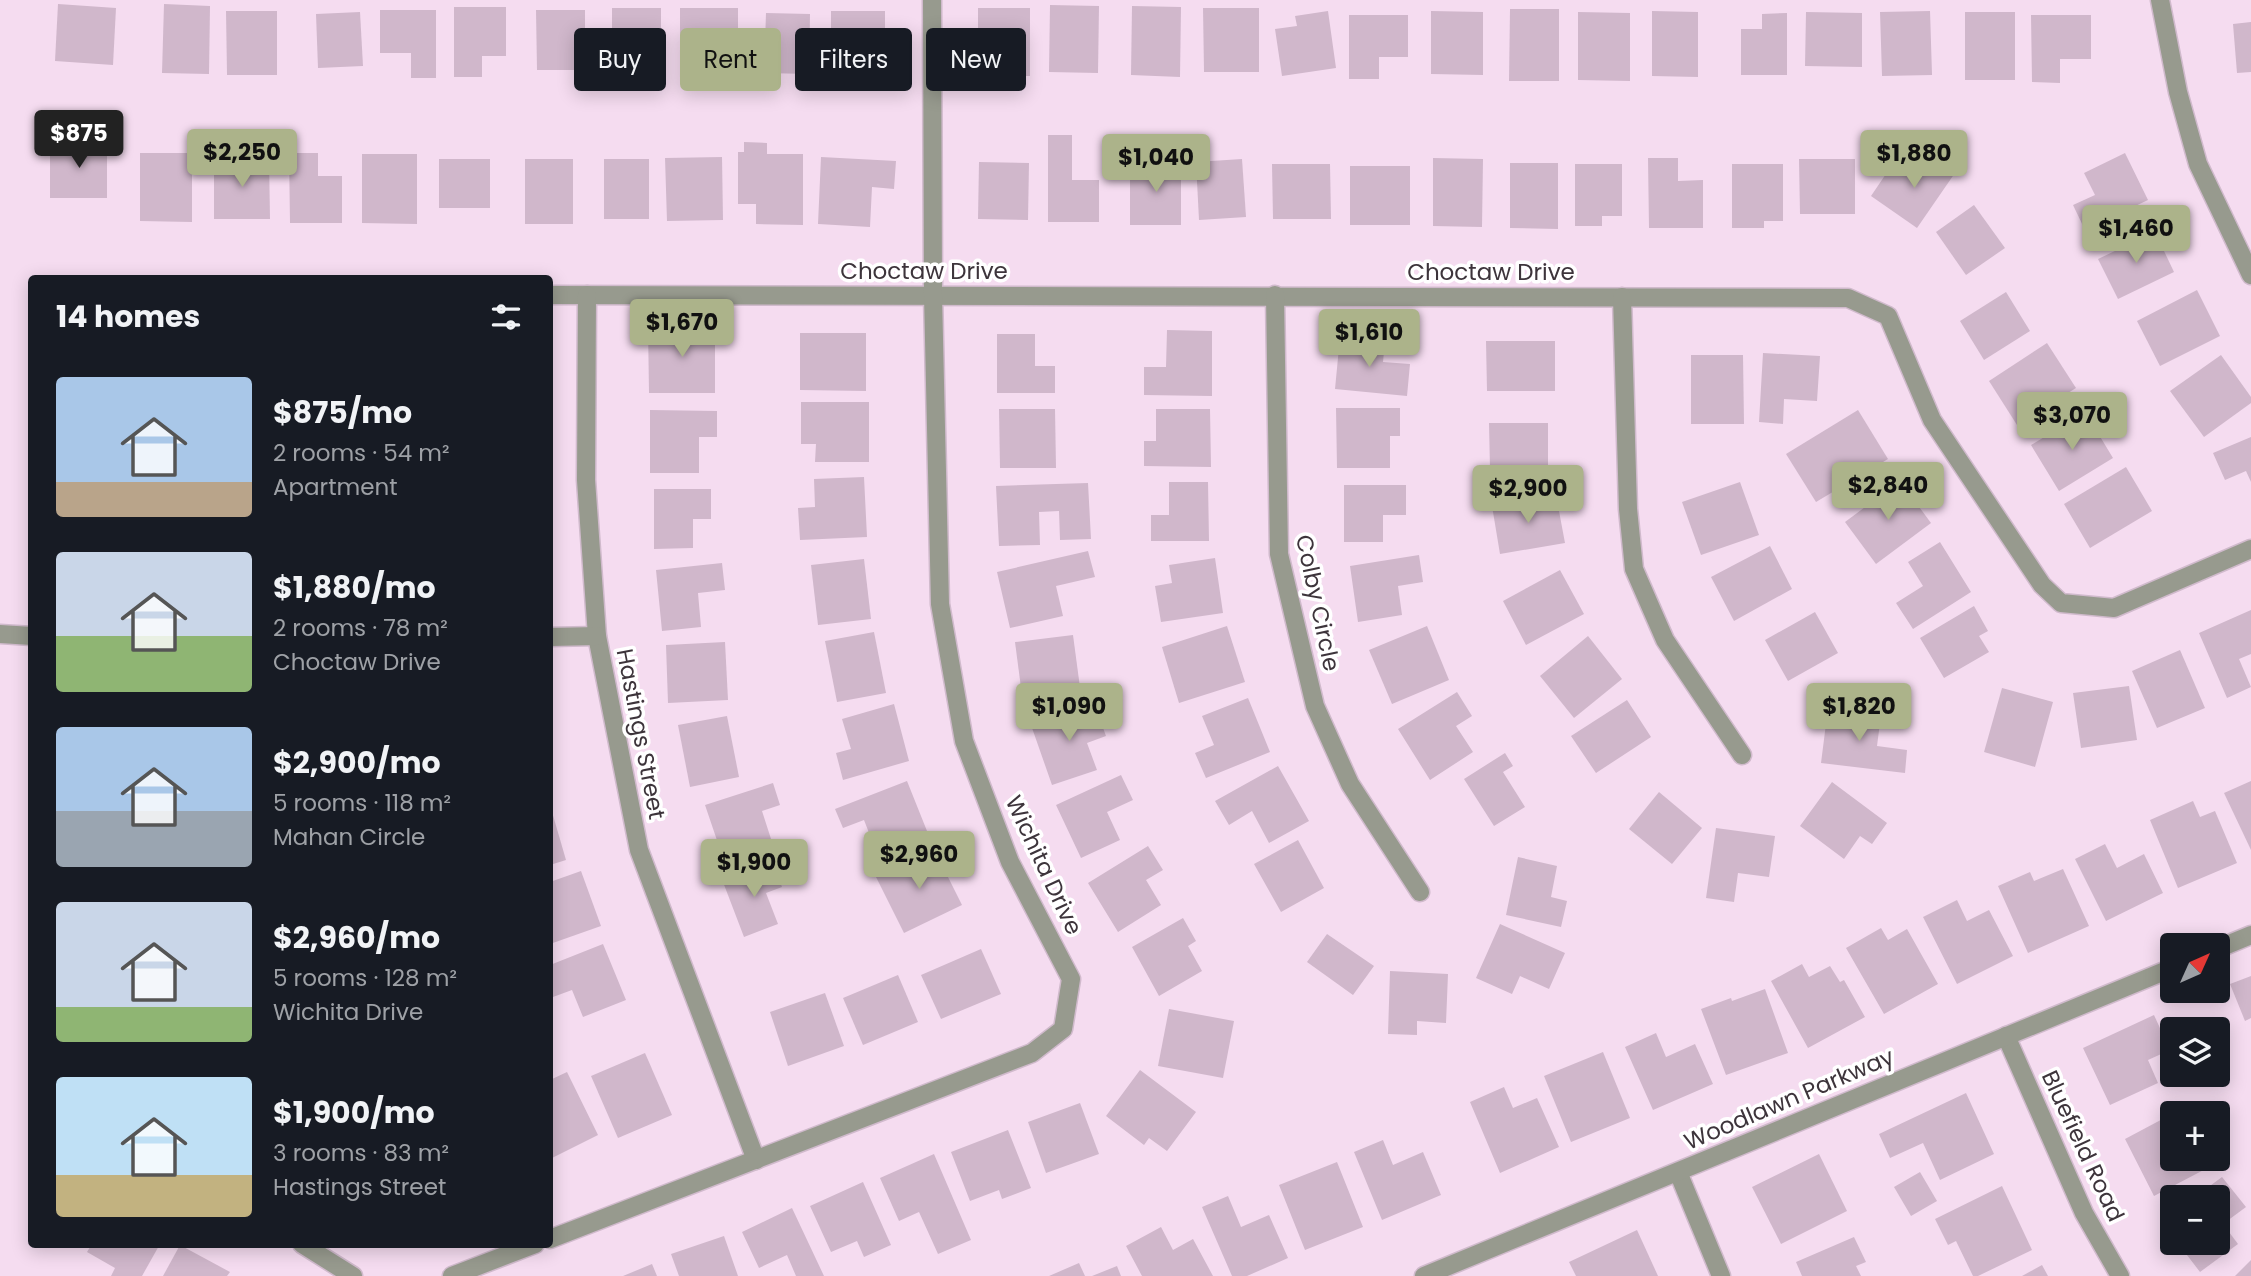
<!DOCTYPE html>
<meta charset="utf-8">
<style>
:root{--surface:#171b24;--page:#242831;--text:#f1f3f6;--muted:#9ea1a6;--accent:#acb38a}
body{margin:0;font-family:Poppins,sans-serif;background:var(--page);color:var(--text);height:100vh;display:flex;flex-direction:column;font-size:26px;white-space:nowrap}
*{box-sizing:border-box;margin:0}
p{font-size:23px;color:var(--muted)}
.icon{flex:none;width:38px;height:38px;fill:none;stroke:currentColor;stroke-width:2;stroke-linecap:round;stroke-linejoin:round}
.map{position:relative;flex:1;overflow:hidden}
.side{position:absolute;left:28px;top:275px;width:525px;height:973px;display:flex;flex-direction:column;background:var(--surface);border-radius:7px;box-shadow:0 4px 18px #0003}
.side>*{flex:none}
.top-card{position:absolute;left:574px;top:28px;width:665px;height:63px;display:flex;gap:14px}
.needle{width:46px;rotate:45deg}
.tools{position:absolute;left:2160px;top:933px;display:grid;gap:14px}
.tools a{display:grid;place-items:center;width:70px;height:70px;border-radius:7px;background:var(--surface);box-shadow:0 4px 18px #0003;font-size:35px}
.price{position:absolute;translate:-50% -60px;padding:0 16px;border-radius:7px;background:var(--accent);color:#111;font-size:23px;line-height:46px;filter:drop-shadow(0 2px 4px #0008)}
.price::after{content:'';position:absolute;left:50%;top:42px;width:21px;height:16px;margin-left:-10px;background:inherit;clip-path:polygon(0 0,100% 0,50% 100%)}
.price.selected{background:#222;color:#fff}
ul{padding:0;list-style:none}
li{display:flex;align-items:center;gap:21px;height:175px;padding:0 28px}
li span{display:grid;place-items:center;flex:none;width:196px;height:140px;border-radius:7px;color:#555}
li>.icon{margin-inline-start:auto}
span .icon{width:84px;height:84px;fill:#fffc;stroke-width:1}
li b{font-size:30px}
h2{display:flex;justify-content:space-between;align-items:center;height:84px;padding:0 28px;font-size:30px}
.tag{padding:0 24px;border-radius:7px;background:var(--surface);box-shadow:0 4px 18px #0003;font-size:24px;line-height:63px}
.tag.selected{background:var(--accent);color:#111}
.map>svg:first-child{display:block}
.building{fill:#d0b7cb}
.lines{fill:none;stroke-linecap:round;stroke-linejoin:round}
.minor-casing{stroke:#d0bacc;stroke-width:21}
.minor{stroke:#979a8e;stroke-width:18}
.labels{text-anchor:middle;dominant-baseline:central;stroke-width:7;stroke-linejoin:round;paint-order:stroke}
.street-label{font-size:23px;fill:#3d343b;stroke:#fff}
</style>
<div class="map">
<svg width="2251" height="1276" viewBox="0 0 2251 1276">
<rect width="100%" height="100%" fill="#f5dcf0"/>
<g class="building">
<path d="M58,4L116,8L113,65L55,61Z"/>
<path d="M164,4L210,6L209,74L162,73Z"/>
<path d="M1050,5L1099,6L1098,73L1049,72Z"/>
<path d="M1132,6L1181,7L1180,77L1131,75Z"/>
<path d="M454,7H506V56H482V77H454Z"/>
<path d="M612,8H661V71L612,70Z"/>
<rect x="680" y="8" width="58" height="55"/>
<rect x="978" y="8" width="52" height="68"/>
<path d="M1203,8H1259V72H1204Z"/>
<path d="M1510,9H1559V81H1509Z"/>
<path d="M380,10H436V78H411V53H380Z"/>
<path d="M536,10H585V70H537Z"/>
<path d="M226,11H277V75H227Z"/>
<rect x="831" y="11" width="54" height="68"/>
<path d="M1328,11L1336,68L1282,76L1275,29L1297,26L1295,16Z"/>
<path d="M1431,11L1483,12V75L1431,74Z"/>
<path d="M1652,11L1698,12V77L1652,76Z"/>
<path d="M1930,11L1932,75L1882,76L1880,12Z"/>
<path d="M360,12L363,66L318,68L316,14Z"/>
<path d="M1578,12L1630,13V81L1578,80Z"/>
<path d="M1806,12L1862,13V67L1805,66Z"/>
<rect x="1965" y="12" width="50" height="68"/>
<path d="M766,13L810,14L809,74L764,73Z"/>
<path d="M1787,13V75H1741V29H1762V14Z"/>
<path d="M1349,15H1408V57H1379V79H1349Z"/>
<path d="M2031,15H2091V59H2060V83L2032,82Z"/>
<path d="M2251,22V72L2237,73L2233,24Z"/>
<path d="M1048,135H1072V180H1099V222H1048Z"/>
<rect x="50" y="141" width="57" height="57"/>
<path d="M744,142L767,143V154H803V225L756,224V204H738V152H744Z"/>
<path d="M140,153H192V222L140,221Z"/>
<path d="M289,153H318V176H342V223H290Z"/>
<path d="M1934,153L1957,170L1917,228L1871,196L1892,165L1915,181Z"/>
<path d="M2125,153L2148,200L2085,230L2073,205L2095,195L2084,173Z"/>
<path d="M362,154H417V224L362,223Z"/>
<path d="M722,157L723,220L667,221L665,158Z"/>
<path d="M821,157L896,161L894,189L872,187L870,227L818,224Z"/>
<path d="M214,158H269L270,219H214Z"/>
<path d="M1433,158L1483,159L1482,227L1433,226Z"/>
<path d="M1648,158H1678V181L1703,180V228H1649Z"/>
<rect x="439" y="159" width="51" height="49"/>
<rect x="525" y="159" width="48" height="65"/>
<rect x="604" y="159" width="45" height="60"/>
<path d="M1242,159L1246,217L1199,220L1196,162Z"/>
<path d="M1799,159H1855V214H1800Z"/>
<path d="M979,162L1029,163L1028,220L978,219Z"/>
<rect x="1130" y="163" width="51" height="62"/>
<path d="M1510,163H1558V229L1510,228Z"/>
<path d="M1272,164H1330L1331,219H1273Z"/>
<path d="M1575,164H1622V216H1602V226H1575Z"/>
<path d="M1732,164H1783V221H1764V228H1732Z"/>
<rect x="1350" y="166" width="60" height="59"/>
<path d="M1974,205L2005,248L1966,275L1936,232Z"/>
<path d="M2155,232L2174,272L2118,299L2098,259Z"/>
<path d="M2197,290L2220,336L2160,366L2137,321Z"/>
<path d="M2006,292L2030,331L1984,360L1960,321Z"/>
<path d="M648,326H715V393H649Z"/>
<path d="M1167,330L1212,331V396L1144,395V367H1166Z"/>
<path d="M800,333H866V391L800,390Z"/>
<path d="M997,334H1035V366H1055V393H997Z"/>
<path d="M1340,337L1385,341L1383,362L1410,364L1407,396L1335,389Z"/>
<path d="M1486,341H1555V391H1487Z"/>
<path d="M2047,343L2076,388L2017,425L1989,381Z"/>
<path d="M1763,353L1820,356L1817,401L1784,399L1783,424L1759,422Z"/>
<path d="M1691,355H1743L1744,424H1691Z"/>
<path d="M2221,355L2251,397V403L2204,437L2170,391Z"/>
<path d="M801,402H869V462H815L816,444H801Z"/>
<path d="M1336,408H1400V436H1390V468H1337Z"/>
<path d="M999,409H1055L1056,468H1000Z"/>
<path d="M1156,409H1210L1211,467L1144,466V441H1156Z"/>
<path d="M650,410L717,411V437H699V473H650Z"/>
<path d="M1858,410L1888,459L1816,502L1786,454Z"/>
<path d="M2087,415L2113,458L2059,491L2031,445L2064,425L2066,428Z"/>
<path d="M1489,423H1548V469H1490Z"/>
<path d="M2251,437V482L2246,471L2225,480L2213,453Z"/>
<path d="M2126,467L2152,511L2090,548L2064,504Z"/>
<path d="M864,477L867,537L800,540L798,508L815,507L814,479Z"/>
<path d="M1900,481L1931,523L1876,564L1845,522Z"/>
<path d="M1169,482H1208L1209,541H1151V515H1169Z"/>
<path d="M1740,482L1759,535L1701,555L1682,502Z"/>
<path d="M1088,483L1091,539L1060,540L1059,511L1039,512L1040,545L999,546L996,486Z"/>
<path d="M1344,485H1406V515H1383V542H1344Z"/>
<path d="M654,489H711V519H693V548L654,549Z"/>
<path d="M1556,495L1565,543L1500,554L1492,506Z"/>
<path d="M1940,542L1971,592L1913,629L1896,603L1923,586L1908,562Z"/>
<path d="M1770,546L1792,589L1734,621L1711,577Z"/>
<path d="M1088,551L1095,577L1056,586L1063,616L1010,628L997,572Z"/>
<path d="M1419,555L1423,582L1398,586L1402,615L1358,622L1350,566Z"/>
<path d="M1215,558L1223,613L1161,622L1155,586L1172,583L1169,565Z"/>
<path d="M864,559L871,619L818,625L811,565Z"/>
<path d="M722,563L725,590L698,593L701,627L662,631L656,570Z"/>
<path d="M1560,570L1584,614L1526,645L1503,601Z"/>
<path d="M1974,606L1988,631L1979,636L1989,652L1944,678L1920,638Z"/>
<path d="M2251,610V654L2239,659L2251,687L2227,698L2199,633Z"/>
<path d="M1815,612L1838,653L1788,681L1765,640Z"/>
<path d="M1227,626L1245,682L1179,703L1162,647Z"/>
<path d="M1427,626L1449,680L1392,704L1369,650Z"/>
<path d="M874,632L886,693L837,702L825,641Z"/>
<path d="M1073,635L1081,695L1023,703L1015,642Z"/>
<path d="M1588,636L1622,679L1574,718L1540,676Z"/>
<path d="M725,642L728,700L668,703L666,645Z"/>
<path d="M2180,650L2205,708L2157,728L2132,671Z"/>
<path d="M2129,686L2137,740L2081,748L2073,693Z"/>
<path d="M2002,688L2053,702L2035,767L1984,752Z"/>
<path d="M1457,692L1472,716L1456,726L1473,752L1430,780L1398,729Z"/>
<path d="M1248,698L1270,752L1206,778L1195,753L1214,745L1202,716Z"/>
<path d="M1627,700L1651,737L1596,773L1571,736Z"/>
<path d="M1094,703L1106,736L1087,743L1097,770L1052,785L1031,725Z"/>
<path d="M894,704L909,761L843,780L836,753L851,749L842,719Z"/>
<path d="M1828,708L1881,715L1877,746L1907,750L1905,773L1821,763Z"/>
<path d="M727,716L739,777L690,787L678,725Z"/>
<path d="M1505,753L1513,766L1503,772L1525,807L1494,826L1464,779Z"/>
<path d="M1278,766L1309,821L1269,843L1252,811L1229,825L1215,801Z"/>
<path d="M1121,775L1133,800L1107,812L1120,840L1081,858L1056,805Z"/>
<path d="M907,781L929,836L878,856L864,820L843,828L835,809Z"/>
<path d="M2251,781V850L2224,793Z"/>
<path d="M1832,782L1887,823L1872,844L1860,836L1844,859L1800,826Z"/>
<path d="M773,783L780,805L762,811L772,842L723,858L705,805Z"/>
<path d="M1659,792L1702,828L1672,864L1629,829Z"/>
<path d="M2193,801L2200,817L2215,811L2237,863L2178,888L2150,820Z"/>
<path d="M550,805L566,860L550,865Z"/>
<path d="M1716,828L1775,836L1769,877L1738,873L1734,902L1706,898Z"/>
<path d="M1298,840L1324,888L1281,912L1254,864Z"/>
<path d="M2105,844L2117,868L2144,854L2163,893L2106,921L2075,859Z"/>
<path d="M1148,846L1163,870L1146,880L1161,905L1118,932L1088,883Z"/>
<path d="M934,849L962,905L904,933L876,877Z"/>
<path d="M1518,857L1557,866L1551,897L1567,901L1561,927L1506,915Z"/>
<path d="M773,863L782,887L766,893L778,924L744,937L723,882Z"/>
<path d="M2063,869L2089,926L2028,953L1998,886L2030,872L2034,881Z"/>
<path d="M581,871L601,926L550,944V882Z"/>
<path d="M1957,900L1967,921L1989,910L2013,956L1957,984L1923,917Z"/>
<path d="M1183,918L1196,941L1188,946L1202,971L1159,996L1132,947Z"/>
<path d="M1500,924L1565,953L1549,989L1520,976L1512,994L1476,978Z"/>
<path d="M1881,928L1888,940L1907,929L1938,984L1884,1014L1846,948Z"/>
<path d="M1327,934L1374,966L1353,995L1307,962Z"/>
<path d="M603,944L626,1000L583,1017L572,990L553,997L550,989V965Z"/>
<path d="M981,949L1001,994L941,1019L921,975Z"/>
<path d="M1802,964L1809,977L1830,966L1840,982L1844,980L1865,1017L1808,1048L1771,981Z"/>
<path d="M1390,971L1448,974L1446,1023L1417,1021V1035L1388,1034Z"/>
<path d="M898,975L918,1022L863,1045L843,998Z"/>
<path d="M2251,976V1018L2245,1021L2230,984Z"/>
<path d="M1765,989L1788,1053L1726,1075L1701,1009L1731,998L1732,1001Z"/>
<path d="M825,993L844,1046L788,1066L770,1012Z"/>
<path d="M1169,1009L1234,1021L1223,1078L1158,1066Z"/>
<path d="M2154,1015L2170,1050L2148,1060L2158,1083L2110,1105L2083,1048Z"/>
<path d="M1656,1033L1666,1057L1695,1044L1713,1084L1653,1110L1625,1047Z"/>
<path d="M1603,1052L1630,1118L1571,1142L1544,1076Z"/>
<path d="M645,1053L672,1115L618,1138L591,1076Z"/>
<path d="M1140,1070L1196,1112L1167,1151L1149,1138L1144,1145L1106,1116Z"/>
<path d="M567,1072L598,1135L550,1159V1089L552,1088L550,1080Z"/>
<path d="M1504,1087L1513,1108L1537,1098L1559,1147L1500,1173L1470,1102Z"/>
<path d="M1966,1093L1994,1154L1940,1180L1923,1143L1890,1158L1879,1134Z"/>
<path d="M1080,1103L1099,1154L1046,1173L1028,1122Z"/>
<path d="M2172,1114V1158H2215L2217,1163L2154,1196L2125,1139Z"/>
<path d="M1008,1130L1031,1188L1002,1199L999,1190L970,1201L951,1152Z"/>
<path d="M1383,1140L1393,1165L1423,1152L1441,1195L1382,1220L1354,1152Z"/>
<path d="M934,1154L971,1240L938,1254L919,1212L899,1221L880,1178Z"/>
<path d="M1819,1154L1847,1211L1781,1244L1752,1187Z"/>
<path d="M1337,1162L1363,1227L1305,1250L1279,1185Z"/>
<path d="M1920,1172L1937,1201L1911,1216L1894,1187Z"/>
<path d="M2222,1177L2246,1207L2223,1224L2238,1244L2200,1272L2177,1242H2217V1197H2195Z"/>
<path d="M863,1182L891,1245L864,1257L857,1241L831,1252L810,1206Z"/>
<path d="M2002,1186L2032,1250L1978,1276H1973L1956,1241L1948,1245L1935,1219Z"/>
<path d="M1228,1196L1241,1227L1269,1215L1288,1258L1247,1276H1232L1202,1207Z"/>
<path d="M792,1208L824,1276H796L787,1255L759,1268L742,1232Z"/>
<path d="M1161,1227L1173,1250L1193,1239L1213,1276H1142L1126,1246Z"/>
<path d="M1637,1230L1658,1276H1576L1569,1262Z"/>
<path d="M724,1236L738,1276H679L671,1254Z"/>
<path d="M1854,1237L1866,1262L1856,1266L1861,1276H1802L1796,1262Z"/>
<path d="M92,1244H160L142,1276H111L115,1268L87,1252Z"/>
<path d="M180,1245L230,1272L227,1276H163Z"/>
<path d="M2251,1260V1276H2235Z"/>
<path d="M1079,1263L1085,1276H1049Z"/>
<path d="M652,1264L657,1276H623Z"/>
<path d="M2042,1265L2048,1276H2022Z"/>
<path d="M1117,1266L1121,1276H1092Z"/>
</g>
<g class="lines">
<g class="minor-casing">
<g id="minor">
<path d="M2160,0L2178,92L2198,164L2251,275"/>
<path d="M550,295L1848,298L1888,316L1932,420L2042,585L2061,603L2114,608L2251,549"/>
<path d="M587,295L586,480L597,636L639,850L756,1160"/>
<path d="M1275,295L1279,554L1315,706L1350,784L1420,892"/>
<path d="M1622,297L1628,509L1634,569L1665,640L1742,755"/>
<path d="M0,634L32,636"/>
<path d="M550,637L597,636"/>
<path d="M2217,949L2251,935"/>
<path d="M2006,1036L2084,1213L2120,1276"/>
<path d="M1678,1172L1721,1276"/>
<path d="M550,1239L1032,1053L1063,1029L1071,979L1010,862L964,741L940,604L933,295L932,0"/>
<path d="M302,1244L353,1276"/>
<path d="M452,1276L535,1244"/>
<path d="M1424,1276L2172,968"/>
</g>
</g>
<use href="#minor" class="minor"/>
</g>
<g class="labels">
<g class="street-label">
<text x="924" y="271">Choctaw Drive</text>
<text x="1491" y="272">Choctaw Drive</text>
<text transform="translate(1318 603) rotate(78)">Colby Circle</text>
<text transform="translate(641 734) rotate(79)">Hastings Street</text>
<text transform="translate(1044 865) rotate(65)">Wichita Drive</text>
<text transform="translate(1789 1099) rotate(-23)">Woodlawn Parkway</text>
<text transform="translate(2083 1146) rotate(65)">Bluefield Road</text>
</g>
</g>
</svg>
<div class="tools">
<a><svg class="needle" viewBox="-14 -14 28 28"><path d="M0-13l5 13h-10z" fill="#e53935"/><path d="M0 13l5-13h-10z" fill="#9ea1a6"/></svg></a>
<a><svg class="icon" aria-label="layers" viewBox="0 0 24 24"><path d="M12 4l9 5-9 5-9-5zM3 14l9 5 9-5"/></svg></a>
<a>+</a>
<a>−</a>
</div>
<b class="price selected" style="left:79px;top:170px">$875</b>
<b class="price" style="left:242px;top:189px">$2,250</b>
<b class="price" style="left:1914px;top:190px">$1,880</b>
<b class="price" style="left:1156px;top:194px">$1,040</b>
<b class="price" style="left:2136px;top:265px">$1,460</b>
<b class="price" style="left:682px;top:359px">$1,670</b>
<b class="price" style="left:1369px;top:369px">$1,610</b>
<b class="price" style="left:2072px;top:452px">$3,070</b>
<b class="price" style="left:1888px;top:522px">$2,840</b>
<b class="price" style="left:1528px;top:525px">$2,900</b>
<b class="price" style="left:1069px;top:743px">$1,090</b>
<b class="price" style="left:1859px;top:743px">$1,820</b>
<b class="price" style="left:919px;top:891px">$2,960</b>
<b class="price" style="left:754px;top:899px">$1,900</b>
<div class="top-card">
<a class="tag">Buy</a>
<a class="tag selected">Rent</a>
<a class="tag">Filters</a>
<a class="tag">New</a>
</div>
<section class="side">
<h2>14 homes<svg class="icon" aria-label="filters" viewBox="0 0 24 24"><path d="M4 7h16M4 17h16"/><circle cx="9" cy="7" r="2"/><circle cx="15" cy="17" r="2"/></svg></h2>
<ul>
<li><span style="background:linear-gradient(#a9c7e8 75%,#b9a48a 0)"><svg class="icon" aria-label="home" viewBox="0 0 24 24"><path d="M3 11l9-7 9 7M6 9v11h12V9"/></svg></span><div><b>$875/mo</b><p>2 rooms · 54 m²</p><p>Apartment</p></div></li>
<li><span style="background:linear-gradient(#c9d6e8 60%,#8fb573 0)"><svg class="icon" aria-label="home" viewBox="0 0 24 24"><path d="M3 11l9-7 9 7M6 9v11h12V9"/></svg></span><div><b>$1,880/mo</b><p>2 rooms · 78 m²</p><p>Choctaw Drive</p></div></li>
<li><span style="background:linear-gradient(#a9c7e8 60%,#9aa5b1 0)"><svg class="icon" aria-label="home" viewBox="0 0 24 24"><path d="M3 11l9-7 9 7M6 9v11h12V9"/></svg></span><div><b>$2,900/mo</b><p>5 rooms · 118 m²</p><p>Mahan Circle</p></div></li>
<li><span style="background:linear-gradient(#c9d6e8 75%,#8fb573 0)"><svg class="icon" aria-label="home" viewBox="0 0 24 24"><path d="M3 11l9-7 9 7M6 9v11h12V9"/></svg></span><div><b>$2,960/mo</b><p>5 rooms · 128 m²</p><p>Wichita Drive</p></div></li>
<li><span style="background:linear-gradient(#bfe0f5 70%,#c2b280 0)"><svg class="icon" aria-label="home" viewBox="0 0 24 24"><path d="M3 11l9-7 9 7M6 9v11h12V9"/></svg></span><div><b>$1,900/mo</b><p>3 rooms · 83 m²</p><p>Hastings Street</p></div></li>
</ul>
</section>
</div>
